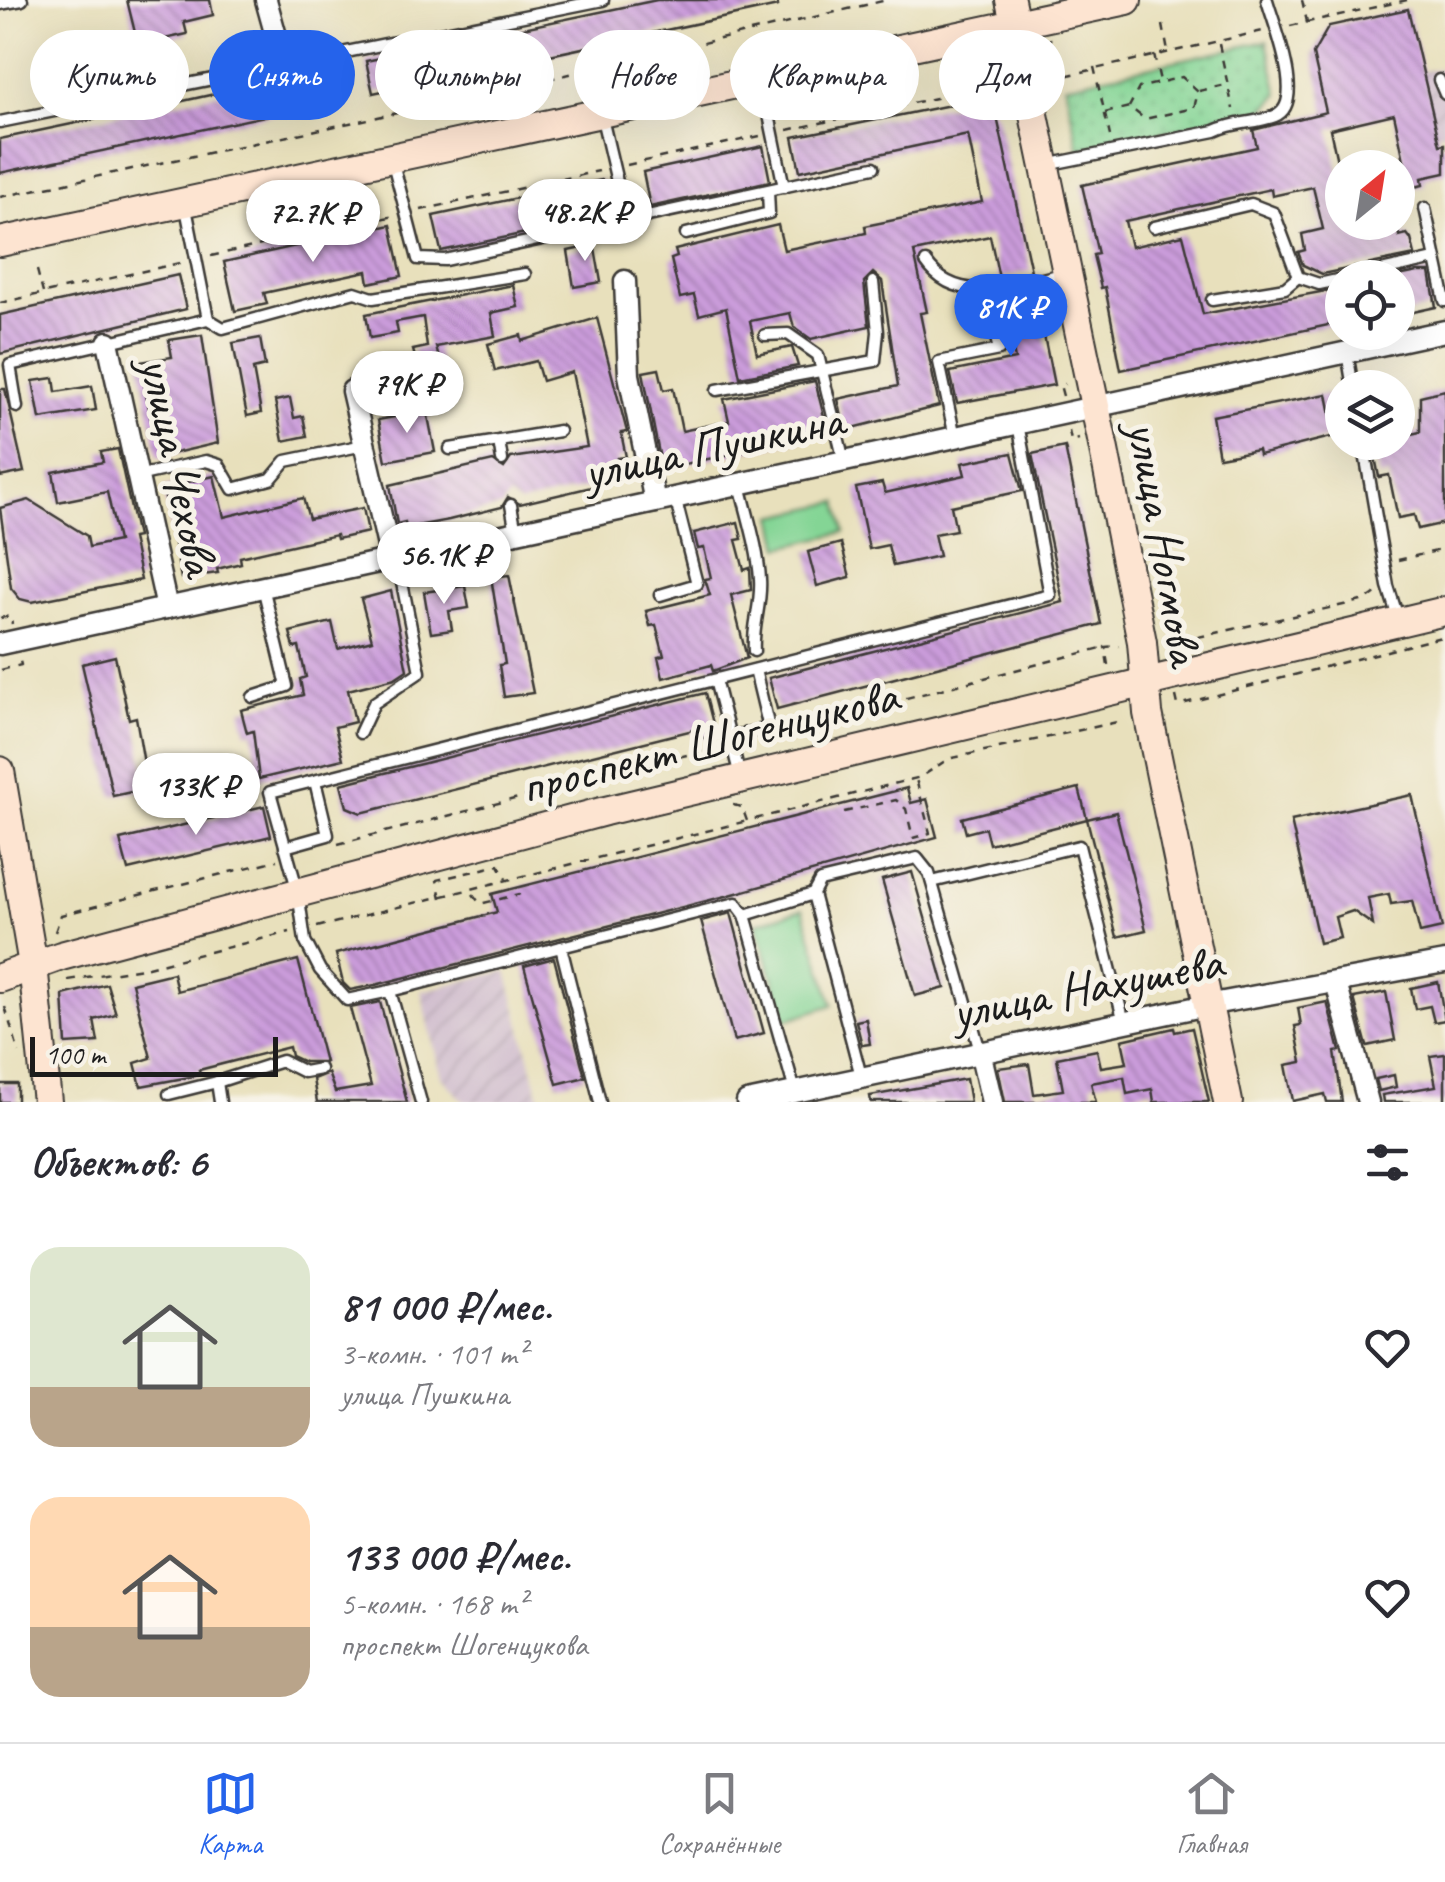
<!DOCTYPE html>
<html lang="ru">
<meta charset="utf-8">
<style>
:root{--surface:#fff;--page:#f2f2f3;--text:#2b2b33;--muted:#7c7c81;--line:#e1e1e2;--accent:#2563eb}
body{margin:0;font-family:Caveat,sans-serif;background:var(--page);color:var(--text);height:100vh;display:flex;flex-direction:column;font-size:38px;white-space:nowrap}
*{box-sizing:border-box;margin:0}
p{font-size:32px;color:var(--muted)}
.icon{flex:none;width:55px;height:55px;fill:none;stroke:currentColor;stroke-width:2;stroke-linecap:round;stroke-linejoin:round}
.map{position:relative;height:1102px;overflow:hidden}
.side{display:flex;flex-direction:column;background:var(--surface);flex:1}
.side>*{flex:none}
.top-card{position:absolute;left:30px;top:30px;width:1385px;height:90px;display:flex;gap:20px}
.needle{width:65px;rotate:30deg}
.buttons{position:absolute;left:1325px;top:150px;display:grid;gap:20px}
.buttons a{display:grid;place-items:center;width:90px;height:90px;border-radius:50%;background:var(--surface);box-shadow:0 10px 40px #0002;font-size:50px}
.scale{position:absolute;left:30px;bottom:25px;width:248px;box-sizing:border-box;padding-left:10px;border:5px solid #1c1c1c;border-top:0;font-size:28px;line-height:35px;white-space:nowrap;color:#1c1c1c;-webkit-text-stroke:8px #f7f3e8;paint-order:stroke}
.price{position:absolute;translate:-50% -85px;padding:0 22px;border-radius:35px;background:#fff;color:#222;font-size:32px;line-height:65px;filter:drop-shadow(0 2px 5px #0008)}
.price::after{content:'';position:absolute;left:50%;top:60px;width:30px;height:22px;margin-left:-15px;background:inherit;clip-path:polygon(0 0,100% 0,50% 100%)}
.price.on{background:var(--accent);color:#fff}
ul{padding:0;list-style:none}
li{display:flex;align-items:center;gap:30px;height:250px;padding:0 30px}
li span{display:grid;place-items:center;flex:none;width:280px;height:200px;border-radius:30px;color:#555}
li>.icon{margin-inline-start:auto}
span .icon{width:120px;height:120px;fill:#fffc;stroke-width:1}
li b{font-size:42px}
h2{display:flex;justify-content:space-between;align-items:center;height:120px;padding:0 30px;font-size:42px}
.tag{padding:0 35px;border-radius:45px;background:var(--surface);box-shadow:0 10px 40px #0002;font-size:35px;line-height:90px}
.tag.on{background:var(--accent);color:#fff}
.dock{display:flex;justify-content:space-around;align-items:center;height:140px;border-top:2px solid var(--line);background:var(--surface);font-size:28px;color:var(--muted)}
.dock a{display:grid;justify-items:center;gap:5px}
.dock .on{color:var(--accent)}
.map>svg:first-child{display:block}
.industrial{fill:url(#industrial-furrows)}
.green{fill:url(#green-dots);stroke:#507858;stroke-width:2.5}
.pitch{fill:#84d595;stroke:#507858;stroke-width:2.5}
.building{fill:url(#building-back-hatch)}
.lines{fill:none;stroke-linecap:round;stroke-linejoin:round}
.lane-casing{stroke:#3b3934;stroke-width:15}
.street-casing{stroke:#3b3934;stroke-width:25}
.secondary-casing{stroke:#3b3934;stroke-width:32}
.path{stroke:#3b3934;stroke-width:2.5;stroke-dasharray:8 8;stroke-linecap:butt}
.lane{stroke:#fff;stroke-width:10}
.street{stroke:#fff;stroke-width:20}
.secondary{stroke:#fde4d1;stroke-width:28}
.labels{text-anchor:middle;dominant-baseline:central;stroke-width:10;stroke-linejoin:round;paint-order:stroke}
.street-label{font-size:50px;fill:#1c1c1c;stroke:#f7f3e8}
</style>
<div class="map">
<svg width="1445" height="1102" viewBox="0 0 1445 1102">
<defs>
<pattern id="industrial-furrows" width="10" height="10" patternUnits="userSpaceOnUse" patternTransform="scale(2.5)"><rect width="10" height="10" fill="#d0bdce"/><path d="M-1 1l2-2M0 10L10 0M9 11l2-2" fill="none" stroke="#b2a2b0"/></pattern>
<pattern id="green-dots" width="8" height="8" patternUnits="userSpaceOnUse" patternTransform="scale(2.5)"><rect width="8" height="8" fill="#84d595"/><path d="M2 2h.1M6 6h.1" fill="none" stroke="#71b680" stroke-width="1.8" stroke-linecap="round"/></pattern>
<pattern id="building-back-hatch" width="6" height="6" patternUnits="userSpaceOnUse" patternTransform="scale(2.5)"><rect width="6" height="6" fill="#cb9cdb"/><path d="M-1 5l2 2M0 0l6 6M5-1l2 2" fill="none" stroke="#a47eb1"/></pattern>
</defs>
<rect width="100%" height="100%" fill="#f7f3e8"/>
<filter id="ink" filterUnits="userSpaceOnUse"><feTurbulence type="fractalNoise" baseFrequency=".01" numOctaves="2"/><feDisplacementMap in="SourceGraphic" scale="20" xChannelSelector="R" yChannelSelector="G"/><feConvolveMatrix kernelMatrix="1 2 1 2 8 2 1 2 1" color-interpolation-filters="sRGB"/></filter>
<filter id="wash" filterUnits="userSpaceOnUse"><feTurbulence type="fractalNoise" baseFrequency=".0048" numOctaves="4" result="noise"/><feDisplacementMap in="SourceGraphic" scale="40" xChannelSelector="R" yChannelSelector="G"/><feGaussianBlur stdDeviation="2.25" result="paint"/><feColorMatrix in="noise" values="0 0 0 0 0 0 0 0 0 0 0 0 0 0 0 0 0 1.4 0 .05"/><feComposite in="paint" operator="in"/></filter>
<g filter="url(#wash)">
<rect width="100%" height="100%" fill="#e8e0bc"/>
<g class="industrial">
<path d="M1445,68V131L1416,138L1426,185L1409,189L1395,121L1408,118V73Z"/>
<path d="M507,971L541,1102H465L441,1077L421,991Z"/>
</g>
<path class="green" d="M1267,41L1279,95L1264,110L1079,150L1065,85Z"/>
<g class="pitch">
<path d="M838,502L845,532L781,547L774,516Z"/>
<path d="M803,909L833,1005L786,1020L756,923Z"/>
</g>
<g id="blocks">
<g class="building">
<path d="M127,0H210L213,15L184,22L187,34L138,45Z"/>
<path d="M657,0H777L778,6L373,93L366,61Z"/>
<path d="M1408,9L1440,145L1445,144V173L1422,178L1423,185L1410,188L1394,114L1330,129L1342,185V222H1396L1399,236L1407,234L1411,239L1415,255L1322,274L1303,265L1298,252L1305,250L1302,234L1323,229L1313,187L1272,196L1271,189L1125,221L1131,247L1183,235L1203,314L1342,288V322L1121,370L1105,287L1101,288L1093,255L1098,254L1082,185L1257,147L1253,130L1326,112L1313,54L1329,26Z"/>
<path d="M332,68L339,100L0,173V139L129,112L127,106L163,98L165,105Z"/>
<path d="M970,101H985L997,117L1031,271L999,278L990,236L914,252L927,312L920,313L939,406L845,430L838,399L898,386L882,281L873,273L864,282L869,326L811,339L794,327L790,313L750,321L757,354L792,347L798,366L740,377L726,308L699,315L694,295L680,298L671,259L677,257L675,250L778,225L784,250L866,233L865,226L982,202L968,135L800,171L793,137Z"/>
<path d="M763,146L770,181L650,207L643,172Z"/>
<path d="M602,180L610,215L441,251L433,216Z"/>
<path d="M391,225L402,276L369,283L367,271L264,293L267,304L235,311L224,262Z"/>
<path d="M593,237L601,282L574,287L568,251L582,248L580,240Z"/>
<path d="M1418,272H1430L1436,307L1400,315L1398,276Z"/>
<path d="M178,275L186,309L0,354V315Z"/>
<path d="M513,285L518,307L491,313L495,336L436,347L440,362L418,368L413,350L427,347L423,317L396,322L398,333L370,338L366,314Z"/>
<path d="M1036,296L1054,385L957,403L950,372L1015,359L1003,302Z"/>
<path d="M597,318L627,432L621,433L626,457L617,458L621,480L520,504L508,497L502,507L449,520L406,528L405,522L397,524L390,485L493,461L504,468L511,458L587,447L572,372L542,381L536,361L495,371L488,344L521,335L522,341Z"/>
<path d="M202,335L218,443L158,457L140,362L172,357L169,340Z"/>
<path d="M260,338L265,366L253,369L261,413L247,416L233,343Z"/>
<path d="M659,369L664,390L673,388L682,431L729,421L724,399L815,381L828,433L662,469L643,372Z"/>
<path d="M54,378L56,392L92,386L96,410L40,419L33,381Z"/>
<path d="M0,389H5L24,472L0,477Z"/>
<path d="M1445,390V523L1418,529L1414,515L1398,518L1389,475L1379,477L1372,442H1398V437L1420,432V396Z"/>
<path d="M1327,394L1335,436L1259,455L1258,450L1219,457L1212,416Z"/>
<path d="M290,398L294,418L303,416L307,436L283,441L275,401Z"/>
<path d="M427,411L435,452L386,461L378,420Z"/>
<path d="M1065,447L1101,624L777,709L769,678L1063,602L1032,454Z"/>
<path d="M118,449L137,537L132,538L141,580L32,602L20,599L11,588L0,508L29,500L87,536L89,547L118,541L107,492L58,502L53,472L103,462L101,452Z"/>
<path d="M1012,453L1022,491L951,506L956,530L934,534L939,556L893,566L888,545L869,549L856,488L882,483L885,493L965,475L962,463Z"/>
<path d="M214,476L224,517L303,498L309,519L363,508L368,532L337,539L336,535L240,557L241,563L217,569L218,573L181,578L163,488Z"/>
<path d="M738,522L742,539L736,540L744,570L750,568L751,590L731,595L747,658L713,671L711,665L663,678L658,657L664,656L656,625L650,626L646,611L710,595L705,579L711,578L704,548L698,549L694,533Z"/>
<path d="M841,543L850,577L817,586L808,552Z"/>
<path d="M509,575L533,693L504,697L499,665L505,664L491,577Z"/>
<path d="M465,586L469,608L449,611L452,630L431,633L424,592Z"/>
<path d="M391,591L407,670L395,678L348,690L355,722L335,727L343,759L259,779L253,731L247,733L241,710L303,695L300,679L306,677L299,647L294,648L290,632L332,622L338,649L372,640L361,599Z"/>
<path d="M115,656L129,719L136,717L146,775L142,776L145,789L113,796L82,664Z"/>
<path d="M705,693L716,735L695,740L693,730L361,813L347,807L341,784Z"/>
<path d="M907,788L911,803L927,799L937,837L726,896L375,985L350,990L343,983L336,954L497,912L492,894Z"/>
<path d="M1079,788L1087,819L989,844L985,828L966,833L962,818Z"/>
<path d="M1412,795L1442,928L1420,933L1412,901L1391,904L1389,894L1368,898L1373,925L1353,911L1335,917L1340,938L1319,943L1291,821Z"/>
<path d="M264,806L271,836L128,870L120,840Z"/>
<path d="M1116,812L1146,930L1117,937L1087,819Z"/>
<path d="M912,872L945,988L915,996L882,880Z"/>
<path d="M731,913L764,1033L734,1041L701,921Z"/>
<path d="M554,958L585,1077L557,1084L524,966Z"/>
<path d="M298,960L325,1062H304L291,1056L289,1047L199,1070L200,1075L141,1086L135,1063L151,1058L132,983L173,973L177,991Z"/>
<path d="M1438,982L1445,1020L1434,1022L1430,1006L1415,1009L1411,988Z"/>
<path d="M107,984L116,1014L94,1020L98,1042L66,1044L63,995Z"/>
<path d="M1386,992L1395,1040L1367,1046L1354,998Z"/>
<path d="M380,1002L407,1102H317L313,1079L328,1073L335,1092L371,1086L350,1008Z"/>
<path d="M1327,1002L1340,1051L1335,1052L1342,1102H1327L1325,1094L1293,1101L1286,1065L1302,1062L1295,1026L1301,1025L1298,1008Z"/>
<path d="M866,1019L870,1044L862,1045L856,1021Z"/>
<path d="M1174,1028L1175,1032L1192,1028L1209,1102H1154L1152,1089L1127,1094L1124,1077L1091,1083L1096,1102H1005L998,1068L1029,1064L1034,1094L1063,1090L1057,1058L1097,1050L1101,1067L1127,1063L1122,1040Z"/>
<path d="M1445,1054V1102H1383L1382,1095L1436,1086L1430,1056Z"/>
<path d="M1394,1075L1396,1087L1379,1091L1376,1079Z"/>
<path d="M966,1079L970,1102H871L870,1096Z"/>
<rect x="0" y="1084" width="17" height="18"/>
</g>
</g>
</g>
<g filter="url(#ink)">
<use href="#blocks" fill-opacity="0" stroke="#3b3934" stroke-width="2.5"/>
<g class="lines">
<g class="lane-casing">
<g id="lane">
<path d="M0,4L22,0"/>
<path d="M1439,80L1445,94"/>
<path d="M762,81L784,187"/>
<path d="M601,114L626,220"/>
<path d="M0,122L603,0"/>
<path d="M392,159L418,259L445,260L874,167"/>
<path d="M1046,165L1215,131C1235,121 1254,124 1275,116C1307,104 1274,25 1267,0"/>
<path d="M185,203L208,319"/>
<path d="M1425,208L1445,301"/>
<path d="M1154,227L1251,204L1274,213L1298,277L1319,284L1342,279"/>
<path d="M686,234L769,213L768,191"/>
<path d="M926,262C957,308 1017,284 1063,274"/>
<path d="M1350,278L1435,259"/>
<path d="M1212,300L1285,288L1298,277"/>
<path d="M765,335L788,334L818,355L844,461"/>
<path d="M1347,352L1353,388"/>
<path d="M717,390L875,361L878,332L873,282"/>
<path d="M17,407L10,365L208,319L223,328L355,292L373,298L525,274"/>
<path d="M955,437L939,362L999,350L991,317"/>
<path d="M1363,442L1388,586L1399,621"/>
<path d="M450,449L499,441"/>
<path d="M502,460L499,441L559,431"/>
<path d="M137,476L206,461L219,465L233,489L271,479L286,461L364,445"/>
<path d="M740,484C747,515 758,547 760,579C762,604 752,626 754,651"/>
<path d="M511,505L516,532"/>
<path d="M660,595L697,584L675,497"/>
<path d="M715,680L730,737"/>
<path d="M253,697L287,686L263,587"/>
<path d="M360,733L374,703L420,672L397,558"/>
<path d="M740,776L730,737L769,728L755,670"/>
<path d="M285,847L328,835L315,781"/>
<path d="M932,882L1079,846L1124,1022"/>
<path d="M745,915L813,894"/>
<path d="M561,947L736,903L745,915L795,1091"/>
<path d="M390,991L561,947L600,1102"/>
<path d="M861,1076L813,894L820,881L917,858L929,873L980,1051"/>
<path d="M217,1082L282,1061L304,1072L320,1069"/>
<path d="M169,1094L217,1082L220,1102"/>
<path d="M421,1102L390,991L347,1000L320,970L305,941L298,892L270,792L1050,595L1018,424"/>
</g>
</g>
<g class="street-casing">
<g id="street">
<path d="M266,0L284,65"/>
<path d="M625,281L629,375L655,502"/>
<path d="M108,342L167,608"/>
<path d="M352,391L391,559"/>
<path d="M0,644L1445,331"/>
<path d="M1336,983L1368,1102"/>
<path d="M980,1051L992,1102"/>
<path d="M747,1102L1207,1005L1445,962"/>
</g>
</g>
<g class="secondary-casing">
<g id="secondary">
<path d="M1010,0L1101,435L1142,642L1148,713L1228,1102"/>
<path d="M0,242L1127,0"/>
<path d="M0,771L33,965L47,1102"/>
<path d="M0,978L61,956L605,811L1445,611"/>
</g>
</g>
<g class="path">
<path d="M1302,0L1307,22"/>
<path d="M1163,25L1168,52"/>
<path d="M1290,26L1407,0"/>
<path d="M1050,38L1057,75"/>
<path d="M1219,44L1233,109"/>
<path d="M989,53L995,85L1004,87"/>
<path d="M1154,55L1160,81"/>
<path d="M1094,67L1110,136"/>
<path d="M1051,79L1263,31"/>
<path d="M1199,91L1225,85"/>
<path d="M1105,113L1129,107L1145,119L1194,108L1198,92L1182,77L1139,88L1129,107"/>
<path d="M788,130L995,85"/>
<path d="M627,165L760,136"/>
<path d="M0,197L463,99L887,0"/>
<path d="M421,210L599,171"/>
<path d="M211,256L394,216"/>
<path d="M37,270L43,293"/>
<path d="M0,303L184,262"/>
<path d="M1063,396L1060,385L1065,384"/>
<path d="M1069,431L1071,441L1079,439"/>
<path d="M1398,560L1445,549"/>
<path d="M0,618L10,616L12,624"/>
<path d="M1166,644L1366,600L1376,593"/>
<path d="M1108,665L1105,647L1119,646"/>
<path d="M1,670L21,665L19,657"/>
<path d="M1176,696L1178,705L1445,636"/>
<path d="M782,730L1105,647"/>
<path d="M712,763L710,749L716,747"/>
<path d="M733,805L742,807L747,821L921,777L948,759L1122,721"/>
<path d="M844,812L896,800L906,809L913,838L930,833L916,779"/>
<path d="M338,844L710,749"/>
<path d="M473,894L480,904L520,894"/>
<path d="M441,898L437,880L499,865L506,879"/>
<path d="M317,927L747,821"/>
<path d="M55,932L61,915L277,860"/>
<path d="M68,980L148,967L290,932"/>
<path d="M5,1007L19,1053"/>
</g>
<use href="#lane" class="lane"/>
<use href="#street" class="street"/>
<use href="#secondary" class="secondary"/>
</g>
</g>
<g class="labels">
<g class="street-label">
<text transform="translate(713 446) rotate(-12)">улица Пушкина</text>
<text transform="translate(179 466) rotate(78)">улица Чехова</text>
<text transform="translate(1165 543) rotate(80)">улица Ногмова</text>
<text transform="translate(709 741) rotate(-14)">проспект Шогенцукова</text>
<text transform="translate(1087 987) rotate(-11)">улица Нахушева</text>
</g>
</g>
</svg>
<div class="buttons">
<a><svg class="needle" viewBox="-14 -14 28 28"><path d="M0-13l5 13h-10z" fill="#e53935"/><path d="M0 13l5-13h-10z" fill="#7c7c81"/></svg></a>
<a><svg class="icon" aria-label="locate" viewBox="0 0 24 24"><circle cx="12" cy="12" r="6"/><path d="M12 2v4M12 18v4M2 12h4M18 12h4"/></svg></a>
<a><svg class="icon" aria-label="layers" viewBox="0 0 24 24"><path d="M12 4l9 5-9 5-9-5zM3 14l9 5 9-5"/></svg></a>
</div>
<div class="scale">100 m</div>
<b class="price" style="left:585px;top:264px">48.2K ₽</b>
<b class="price" style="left:313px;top:265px">72.7K ₽</b>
<b class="price on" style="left:1011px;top:359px">81K ₽</b>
<b class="price" style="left:407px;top:436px">79K ₽</b>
<b class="price" style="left:444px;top:607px">56.1K ₽</b>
<b class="price" style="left:196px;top:838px">133K ₽</b>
<div class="top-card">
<a class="tag">Купить</a>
<a class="tag on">Снять</a>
<a class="tag">Фильтры</a>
<a class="tag">Новое</a>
<a class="tag">Квартира</a>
<a class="tag">Дом</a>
</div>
</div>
<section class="side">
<h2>Объектов: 6<svg class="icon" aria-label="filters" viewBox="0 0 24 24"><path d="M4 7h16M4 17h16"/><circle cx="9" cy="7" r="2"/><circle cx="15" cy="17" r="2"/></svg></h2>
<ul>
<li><span style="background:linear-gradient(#dfe7d0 70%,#b9a48a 0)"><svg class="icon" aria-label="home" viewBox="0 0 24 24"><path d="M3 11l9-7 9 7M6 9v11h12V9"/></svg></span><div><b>81 000 ₽/мес.</b><p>3-комн. · 101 m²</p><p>улица Пушкина</p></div><svg class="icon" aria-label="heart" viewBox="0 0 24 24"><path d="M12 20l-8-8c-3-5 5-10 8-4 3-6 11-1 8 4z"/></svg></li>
<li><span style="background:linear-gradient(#ffd9b3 65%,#b9a48a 0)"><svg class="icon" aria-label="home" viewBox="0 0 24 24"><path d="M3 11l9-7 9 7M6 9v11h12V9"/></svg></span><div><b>133 000 ₽/мес.</b><p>5-комн. · 168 m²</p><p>проспект Шогенцукова</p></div><svg class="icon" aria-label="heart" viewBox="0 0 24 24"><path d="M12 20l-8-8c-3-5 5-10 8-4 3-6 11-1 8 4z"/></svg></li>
</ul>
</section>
<nav class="dock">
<a class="on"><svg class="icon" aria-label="map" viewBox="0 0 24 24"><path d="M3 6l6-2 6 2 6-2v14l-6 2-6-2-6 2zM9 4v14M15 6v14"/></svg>Карта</a>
<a><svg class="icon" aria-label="saved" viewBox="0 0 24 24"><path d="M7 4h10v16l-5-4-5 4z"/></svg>Сохранённые</a>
<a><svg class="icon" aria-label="home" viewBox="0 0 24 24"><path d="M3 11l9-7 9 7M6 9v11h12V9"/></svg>Главная</a>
</nav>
